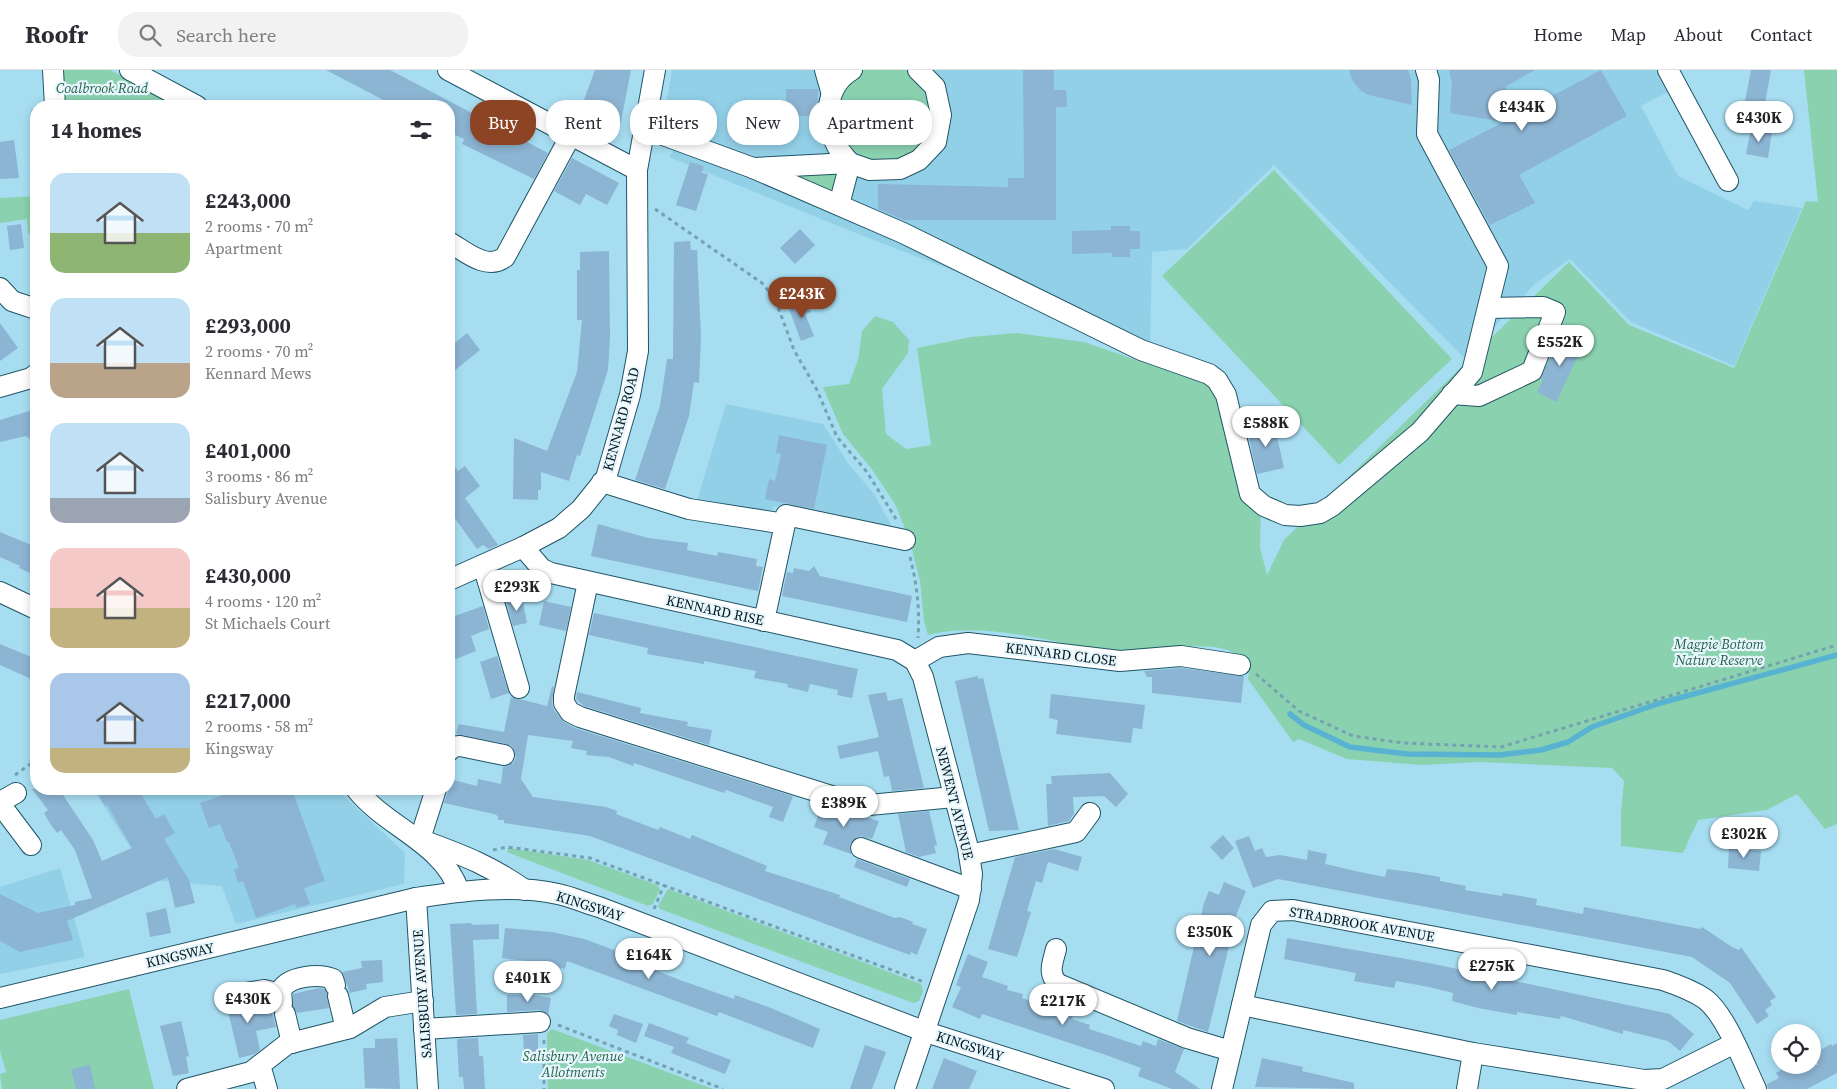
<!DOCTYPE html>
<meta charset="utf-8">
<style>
:root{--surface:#fff;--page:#f2f2f3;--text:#2b2b33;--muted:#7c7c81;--line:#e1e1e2;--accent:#8c4425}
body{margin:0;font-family:"Source Serif 4",serif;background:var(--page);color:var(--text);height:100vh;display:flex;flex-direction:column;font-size:19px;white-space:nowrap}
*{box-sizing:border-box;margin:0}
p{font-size:16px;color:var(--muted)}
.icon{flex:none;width:28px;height:28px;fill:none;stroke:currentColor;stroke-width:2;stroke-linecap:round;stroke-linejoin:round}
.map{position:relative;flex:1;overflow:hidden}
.details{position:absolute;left:30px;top:30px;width:425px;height:695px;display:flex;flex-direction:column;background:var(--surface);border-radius:20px;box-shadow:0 2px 8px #0003}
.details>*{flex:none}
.banner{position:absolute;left:470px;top:30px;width:475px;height:45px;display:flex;gap:10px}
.buttons{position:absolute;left:1771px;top:954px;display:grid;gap:10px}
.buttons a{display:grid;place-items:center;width:50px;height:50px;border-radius:50%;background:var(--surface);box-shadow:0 2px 8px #0003;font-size:25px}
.price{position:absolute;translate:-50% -42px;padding:0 11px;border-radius:18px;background:#fff;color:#222;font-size:16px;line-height:32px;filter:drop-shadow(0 1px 2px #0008)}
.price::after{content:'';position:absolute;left:50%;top:30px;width:15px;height:11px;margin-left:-8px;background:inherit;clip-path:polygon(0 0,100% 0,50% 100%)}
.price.selected{background:var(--accent);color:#fff}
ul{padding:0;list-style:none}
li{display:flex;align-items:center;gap:15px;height:125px;padding:0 20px}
li span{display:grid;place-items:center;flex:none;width:140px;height:100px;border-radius:15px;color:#555}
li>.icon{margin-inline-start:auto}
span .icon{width:60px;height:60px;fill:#fffc;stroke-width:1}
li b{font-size:21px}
h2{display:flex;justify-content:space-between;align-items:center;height:60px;padding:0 20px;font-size:21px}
.pill{padding:0 18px;border-radius:20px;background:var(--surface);box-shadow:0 2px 8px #0003;font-size:18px;line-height:45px}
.pill.selected{background:var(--accent);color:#fff}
header{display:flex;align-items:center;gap:30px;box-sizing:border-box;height:70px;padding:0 25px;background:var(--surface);border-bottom:1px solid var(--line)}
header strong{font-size:24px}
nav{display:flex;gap:28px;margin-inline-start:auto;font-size:18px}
.search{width:350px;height:45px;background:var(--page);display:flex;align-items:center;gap:12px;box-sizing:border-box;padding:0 18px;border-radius:20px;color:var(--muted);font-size:19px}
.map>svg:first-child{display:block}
.built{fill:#92d0e8}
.green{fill:#8ad2af}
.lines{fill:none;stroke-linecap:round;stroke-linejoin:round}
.stream{stroke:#58b3d2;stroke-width:5.5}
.building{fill:#8cb4d3}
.minor-casing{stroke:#205566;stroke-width:22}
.path{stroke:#75a1b1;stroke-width:3;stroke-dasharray:4 4;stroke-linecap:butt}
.minor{stroke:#fff;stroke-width:20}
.labels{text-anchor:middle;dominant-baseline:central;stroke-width:4.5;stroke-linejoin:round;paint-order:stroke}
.park-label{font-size:14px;font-style:italic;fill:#246147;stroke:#e7f7fd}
.street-label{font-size:14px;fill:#03171e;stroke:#e7f7fd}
</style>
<header>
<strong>Roofr</strong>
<div class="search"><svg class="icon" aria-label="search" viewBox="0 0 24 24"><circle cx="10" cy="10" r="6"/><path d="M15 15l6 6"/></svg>Search here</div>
<nav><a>Home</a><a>Map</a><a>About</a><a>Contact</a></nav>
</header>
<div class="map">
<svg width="1837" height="1019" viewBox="0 0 1837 1019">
<rect width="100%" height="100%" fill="#a7ddf1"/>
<g class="built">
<path d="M672,0H1659L1670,21L1641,36L1678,106L1748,140L1754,131L1802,138L1734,296L1631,252L1570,189L1535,214L1464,288L1274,95L1187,179L1152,182L1150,277L848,160L669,87L673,81L664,47Z"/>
<path d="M726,334L823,354L848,393L874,424L895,462L774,436L770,447L696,434Z"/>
<path d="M93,719H339L348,730L405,783L404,814L236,854L222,816L151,810Z"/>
<path d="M60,798L85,887L0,904V817Z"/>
</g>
<g class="green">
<path d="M58,0H110L180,36H60Z"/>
<path d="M865,0C877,0 892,0 903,0C930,7 936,46 927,68C925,75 912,84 904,87C846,112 808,26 865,0Z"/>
<path d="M1804,0H1837V754L1825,759L1797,724L1767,740L1698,750L1683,783L1621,776V741L1624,711L1612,698L1480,692L1421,695L1347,689L1299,669L1293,672L1248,609L1251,593C1243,589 1233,581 1224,579C1191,571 1158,584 1125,582C1060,578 993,549 928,565L924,551L920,511L909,468L895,434L871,398L843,364L823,317L849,314L858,290L862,261L875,246L893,252L909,270L908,283L882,319L886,364L906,379L931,375L917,278L971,267L1017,263L1084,272L1209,315L1223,323L1261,438L1260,477L1267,505L1284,470L1569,192L1629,255L1734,298L1806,131L1818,132Z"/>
<path d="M31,39L36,40V71L35,70Z"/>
<path d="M1274,100L1452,289L1339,395L1162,206Z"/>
<path d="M835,101L838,118L829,124L789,106Z"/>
<path d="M36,126V163L28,164L27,149L0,153V128Z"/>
<path d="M508,778L588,790L657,815L660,819L653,834L648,836L507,782Z"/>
<path d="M668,819L921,914L923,921L919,931L913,933L660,839L658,836Z"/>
<path d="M129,919L154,1019H2L0,1004L6,1002L0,981V950Z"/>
<path d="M552,959L713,1019H548L547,964Z"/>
</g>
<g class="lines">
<path class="stream" d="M1290,644L1304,655L1350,677L1407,684L1500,685L1541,680L1568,672L1592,657L1657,634L1837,585"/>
</g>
<g class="building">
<path d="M326,0H390L548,83L534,109L462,74L464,69L449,62V36H395Z"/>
<path d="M595,0H631L621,51L610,72L575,54Z"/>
<path d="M1023,0H1054V20H1066L1067,37H1056V150H904L878,139V114L1008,117V108H1024Z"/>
<path d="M1349,0H1408L1411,10L1412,35L1369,25L1361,21L1352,10Z"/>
<path d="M1449,0H1535L1505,17L1520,43L1601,0L1627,46L1519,105L1535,133L1490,155L1449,80L1504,52L1450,43L1452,13Z"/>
<path d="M1751,0H1771L1762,50L1742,47Z"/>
<path d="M786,19H818L817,46H786Z"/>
<path d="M1751,58L1772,62L1768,88L1746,84Z"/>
<path d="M14,70L19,108L0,109V72Z"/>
<path d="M572,88L619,113L607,135L586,124L580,135L554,121Z"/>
<path d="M690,92L704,96L702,103L708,104L696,141L676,135Z"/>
<path d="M21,154L24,178L10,180L7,156Z"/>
<path d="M1111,156H1130V161H1140V179H1130V187H1112V183L1072,184V161L1111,160Z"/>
<path d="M800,159L815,175L795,194L780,178Z"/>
<path d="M690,171L691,180H697L701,266L699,313L694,312L689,346L665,419L635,410L660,336L667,289H673L674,172Z"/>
<path d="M609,181L610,266L608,300L580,386L577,385L569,411L541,402V420H538V430L513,429L514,368L547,381L577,302L582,250H577V200H580V182Z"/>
<path d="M806,229L811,242L805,244L814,266L801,271L788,236Z"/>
<path d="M0,253L18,278L0,291Z"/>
<path d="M467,263L480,280L449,305V278Z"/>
<path d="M1562,263L1584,273L1556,332L1537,322L1543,310L1540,309Z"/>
<path d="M36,339V373L26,366L0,372V350Z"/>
<path d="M1274,353L1284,398L1257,404L1247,359Z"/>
<path d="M779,365L827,375L814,439L765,429L769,409L775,411L781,384L776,383Z"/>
<path d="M449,388L458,401L465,396L480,416L465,428L498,475L489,479L483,475L477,479L449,440Z"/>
<path d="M598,454L648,468L688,473L687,480L717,486L718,482L757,489L756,496L763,497L758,521L591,486Z"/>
<path d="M0,462L36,477V495L32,504L19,498L20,496L0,487Z"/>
<path d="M814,496L820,506L912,526L907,552L782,526L787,502L793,503L794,498L809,501Z"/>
<path d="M522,528L527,553L513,556L506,531Z"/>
<path d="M544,531L571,537L566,561L539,555Z"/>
<path d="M483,536L489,559L471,566L476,581L456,589L454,586L449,588V548Z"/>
<path d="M594,543L858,599L852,628L837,625L838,620L810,614L808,622L787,617L788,614L754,608L756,601L704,591V594L647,584L648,578L589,565Z"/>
<path d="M0,574L36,589V611L0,595Z"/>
<path d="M497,586L509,623L491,629L480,592Z"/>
<path d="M1181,598L1244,606L1241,633L1152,623V607H1147L1144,601Z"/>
<path d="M978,606V609L983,608L1019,760L989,761L955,611Z"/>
<path d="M552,616L554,617L552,633L554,640L564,652L575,658L793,726L783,752L769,747L773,737L726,720L724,723L634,693L633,696L609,687L586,685L587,681L571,678L573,671L528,665L521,709L533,727L606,737L617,741L616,744L658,760L660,757L690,769L692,765L767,796L765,801L840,825L839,827L895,848L900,847L913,852L912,854L927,859L917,885L911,882L910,885L882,875L590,766L504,753V750H498V746L494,744L444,733L449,719V709L477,716L478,709L501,714L503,697L513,693L516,687L512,676L507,674L456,664L459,654L504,662L511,627L547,636Z"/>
<path d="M577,622L641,638L640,643L688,652L687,656L712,660L709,675L584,636L576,629Z"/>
<path d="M886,622L888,631L902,628L924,718L892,721L889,706L884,707L878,681L840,689L837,676L879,667L868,625Z"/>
<path d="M1051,624L1145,635L1142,659L1133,658L1131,673L1056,664L1058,650L1049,648Z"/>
<path d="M1110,703L1128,724L1116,737L1104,726L1073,727L1074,744L1069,751L1048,756L1046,714H1052L1051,706Z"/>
<path d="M32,719H59L93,770L102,791L132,778L107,735L105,736L95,719H138L156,749L164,744L175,763L164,769L189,810L195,833L175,838L168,807L67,851L73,870L20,882L0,871V824L38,843L75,835V832L92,828L75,780L61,760L57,763L49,752L44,743L48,740Z"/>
<path d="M241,719H292L325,811L304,818L310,834L297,838L295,834L256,848L243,811L238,813L234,799L239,798L229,772H227L220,754L209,758L200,733Z"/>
<path d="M822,735L879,751L872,769L860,766L854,769L850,774L851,784L823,774L828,762L814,757Z"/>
<path d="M929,741L937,775L934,776L936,783L919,787L906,782L898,744Z"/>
<path d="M1223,765L1234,778L1222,790L1210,777Z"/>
<path d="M1249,766L1255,781L1262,778L1266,787L1280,785L1307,790L1308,780L1327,784L1325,794L1360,802L1385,807L1387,799L1411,802L1440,807V811L1466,816L1465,820L1502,826L1503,823L1537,829L1536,835L1583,844L1584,837L1700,859L1702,857L1732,877L1739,880L1741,877L1776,927L1770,931L1772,935L1765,940L1769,946L1757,954L1730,913L1692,887L1278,809L1253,818L1235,771Z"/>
<path d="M1729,778L1761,781L1759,801L1728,798Z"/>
<path d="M1054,779L1082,787L1078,801L1048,792L1042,813L1036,811L1027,841L1031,842L1017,887L988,879L1015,787Z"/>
<path d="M857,789L910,809L907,817L854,797Z"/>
<path d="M1224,812L1246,821L1229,863L1232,864L1208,962L1177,951L1204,833L1209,821L1219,825Z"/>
<path d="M166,838L171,863L150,867L146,843Z"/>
<path d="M471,853L472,855L499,854V869L473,870L477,944L456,945L450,854Z"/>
<path d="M505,858L552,862L584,869L639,889L637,893L680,910L734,929L735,925L771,938L820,959L813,978L719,942L717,946L567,891L565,899L544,893L502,888Z"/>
<path d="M1287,868L1429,893L1670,944L1694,964L1680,981L1668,971L1623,960V964L1561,946L1560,949L1517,942V945L1478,938L1452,931L1453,923L1429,917L1396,911L1394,918L1354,911L1356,903L1284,889Z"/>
<path d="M968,884L988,892L982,907L1008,916L1007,920L1023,924L1022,928L1060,941V938L1074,943L1072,949L1090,955L1089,959L1141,976L1143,971L1156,976L1158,969L1184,979L1175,1002L1200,1019H1172L1138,1006L1141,998L1106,985L982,944L980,949L952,937L961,917L956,915Z"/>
<path d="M382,890L383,912L366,914L367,919L350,923L342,902L362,898L361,891Z"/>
<path d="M318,918L324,919L327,923L329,938L297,943L293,936V924Z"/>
<path d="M234,921L236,931L241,934H249L251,939L270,936L276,957L256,961L260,980L255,984L239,988L224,923Z"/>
<path d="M507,925H533L551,928L548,944L539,940L507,942Z"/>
<path d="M614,944L643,954L636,973L617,965L618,960L609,956Z"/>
<path d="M181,951L189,986L186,987L189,1003L173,1006L160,956Z"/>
<path d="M649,953L689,968L686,973L731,990L725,1004L671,983L674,977L644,966Z"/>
<path d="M538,964V982H524L523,965Z"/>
<path d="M397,968L400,1019L365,1018L363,978H375V969Z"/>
<path d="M478,968L479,986H483L485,1019H464L463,1007H459L457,969Z"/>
<path d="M1837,973V1003L1807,1019H1768L1767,1014L1779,1008L1776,1003L1790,995H1818L1813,984L1831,974L1832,976Z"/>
<path d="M865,975L886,982L872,1019H850Z"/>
<path d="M944,988L977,1001L969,1019H932Z"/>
<path d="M1262,988L1303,997L1302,1001L1354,1013V1019L1255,1017Z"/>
<path d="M90,995L95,1019H76L71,999Z"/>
</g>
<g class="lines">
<g class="minor-casing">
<g id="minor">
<path d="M53,0L55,36"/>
<path d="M130,0L197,36"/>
<path d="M448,0L637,100"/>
<path d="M825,0L831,21"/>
<path d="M1668,0L1728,111"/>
<path d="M644,58L753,98L850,93L870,100L900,99L919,90L936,72L941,45L935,17L918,0"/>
<path d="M850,93C845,87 839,81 836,74C823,49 826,15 852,0"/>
<path d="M753,98L903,163L1141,280L1209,304L1217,310L1226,325L1250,424L1264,436L1285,445L1300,446L1320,443L1332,436L1420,362L1472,302L1498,196L1427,64L1429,10L1426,0"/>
<path d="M839,135L850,93"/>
<path d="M449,172C466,182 487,201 505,187L571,65"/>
<path d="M0,218L12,231L36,239"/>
<path d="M0,317L31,308L36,304"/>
<path d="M1452,324L1479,326L1532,301L1555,242L1543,237L1489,238"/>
<path d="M602,412L689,439L785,454L764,551"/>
<path d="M785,454L786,445L905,470"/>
<path d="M523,477L542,499L551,503L897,580L915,591"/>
<path d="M483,495L519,618"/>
<path d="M449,510L523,477L559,458L581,439L606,408L630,325L638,281L637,100L655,0"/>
<path d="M588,512L564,626V633L570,642L580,647L857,734L869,735L954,727"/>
<path d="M0,522L36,539"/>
<path d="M915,591L939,577L968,573L1120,591L1181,586L1240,595"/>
<path d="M449,681L452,677L460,676L504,685"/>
<path d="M356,719C386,757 443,773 459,821"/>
<path d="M0,732L16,723"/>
<path d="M0,734L31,775"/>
<path d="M420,769L436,719"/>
<path d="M427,772C465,786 491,796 525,820"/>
<path d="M861,778L971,819"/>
<path d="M969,785L1076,762L1090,743"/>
<path d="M416,828L428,1019"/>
<path d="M1056,879C1053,892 1047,903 1058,914L1187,968L1231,981"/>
<path d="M245,923L264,920L280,924"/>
<path d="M338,926L346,959"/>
<path d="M0,928L416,828C460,821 514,814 558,824C572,827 585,833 599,837L926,962L1104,1019"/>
<path d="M282,934L281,920C289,906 319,903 333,909L335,915"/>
<path d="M1242,935L1473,983L1644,1010L1663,1009L1733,974"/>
<path d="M285,944L292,973"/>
<path d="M424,959L540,952"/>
<path d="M187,1019L251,1002L260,995"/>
<path d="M267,1019L260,995L287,974L350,958L385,937L423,931"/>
<path d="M905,1019L969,830L972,804L968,778L923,607L915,591"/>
<path d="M1222,1019L1261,855L1272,841L1293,840L1663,910C1678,915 1692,920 1705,929C1726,945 1744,994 1756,1019"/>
<path d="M1467,1019L1473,983"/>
</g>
</g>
<g class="path">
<path d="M655,139L762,213L775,229L794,280L817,320L837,367L867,402L896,449"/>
<path d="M910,487C917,514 920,540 918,568"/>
<path d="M1256,604L1299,641L1353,666L1404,673L1501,677L1837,575"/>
<path d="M15,705L36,690"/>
<path d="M493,780L507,777L590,788L924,912"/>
<path d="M654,839L664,815"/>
<path d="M558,955L723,1019"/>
<path d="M544,970V1019"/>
</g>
<use href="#minor" class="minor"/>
</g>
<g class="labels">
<g class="park-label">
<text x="102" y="18">Coalbrook Road</text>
<text x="1719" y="574">Magpie Bottom<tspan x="1719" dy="16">Nature Reserve</tspan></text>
<text x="573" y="986">Salisbury Avenue<tspan x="573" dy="16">Allotments</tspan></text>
</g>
<g class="street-label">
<text transform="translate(621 349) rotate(-75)">KENNARD ROAD</text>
<text transform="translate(715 540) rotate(12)">KENNARD RISE</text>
<text transform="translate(1061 584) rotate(7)">KENNARD CLOSE</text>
<text transform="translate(955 733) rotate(76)">NEWENT AVENUE</text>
<text transform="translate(590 836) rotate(18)">KINGSWAY</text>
<text transform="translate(1362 854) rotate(10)">STRADBROOK AVENUE</text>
<text transform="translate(180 885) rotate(-13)">KINGSWAY</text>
<text transform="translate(422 924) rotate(-94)">SALISBURY AVENUE</text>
<text transform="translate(970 976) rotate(18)">KINGSWAY</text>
</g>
</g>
</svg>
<div class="buttons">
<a><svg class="icon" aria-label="locate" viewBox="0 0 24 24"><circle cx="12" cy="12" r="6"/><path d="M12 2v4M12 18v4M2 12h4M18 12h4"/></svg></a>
</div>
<b class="price" style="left:1522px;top:62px">£434K</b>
<b class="price" style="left:1759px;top:73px">£430K</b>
<b class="price selected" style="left:802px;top:249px">£243K</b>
<b class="price" style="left:1560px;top:297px">£552K</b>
<b class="price" style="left:1266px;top:378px">£588K</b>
<b class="price" style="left:517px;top:542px">£293K</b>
<b class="price" style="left:844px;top:758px">£389K</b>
<b class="price" style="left:1744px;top:789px">£302K</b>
<b class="price" style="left:1210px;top:887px">£350K</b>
<b class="price" style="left:649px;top:910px">£164K</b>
<b class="price" style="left:1492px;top:921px">£275K</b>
<b class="price" style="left:528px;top:933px">£401K</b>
<b class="price" style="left:248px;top:954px">£430K</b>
<b class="price" style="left:1063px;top:956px">£217K</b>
<div class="banner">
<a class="pill selected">Buy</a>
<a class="pill">Rent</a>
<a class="pill">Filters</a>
<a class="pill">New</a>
<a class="pill">Apartment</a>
</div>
<section class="details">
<h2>14 homes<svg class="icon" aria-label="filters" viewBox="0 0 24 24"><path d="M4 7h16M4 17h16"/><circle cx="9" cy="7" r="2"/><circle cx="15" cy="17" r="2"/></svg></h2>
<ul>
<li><span style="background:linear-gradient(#bfe0f5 60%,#8fb573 0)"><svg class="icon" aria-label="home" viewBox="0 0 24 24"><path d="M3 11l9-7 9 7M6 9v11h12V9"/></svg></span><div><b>£243,000</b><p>2 rooms · 70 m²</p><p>Apartment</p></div></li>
<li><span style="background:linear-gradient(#bfe0f5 65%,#b9a48a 0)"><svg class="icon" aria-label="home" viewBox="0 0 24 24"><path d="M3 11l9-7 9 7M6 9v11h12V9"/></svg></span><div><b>£293,000</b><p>2 rooms · 70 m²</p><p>Kennard Mews</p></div></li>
<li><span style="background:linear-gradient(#bfe0f5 75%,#9aa5b1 0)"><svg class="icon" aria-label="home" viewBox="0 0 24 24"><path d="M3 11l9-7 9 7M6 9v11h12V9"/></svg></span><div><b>£401,000</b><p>3 rooms · 86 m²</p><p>Salisbury Avenue</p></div></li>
<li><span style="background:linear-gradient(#f6c9c9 60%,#c2b280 0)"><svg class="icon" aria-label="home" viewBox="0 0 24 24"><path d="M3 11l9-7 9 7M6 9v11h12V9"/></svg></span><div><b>£430,000</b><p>4 rooms · 120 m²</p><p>St Michaels Court</p></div></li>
<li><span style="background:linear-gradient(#a9c7e8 75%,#c2b280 0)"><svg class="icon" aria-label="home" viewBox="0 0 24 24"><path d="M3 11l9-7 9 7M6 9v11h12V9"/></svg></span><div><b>£217,000</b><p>2 rooms · 58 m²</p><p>Kingsway</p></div></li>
</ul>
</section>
</div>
